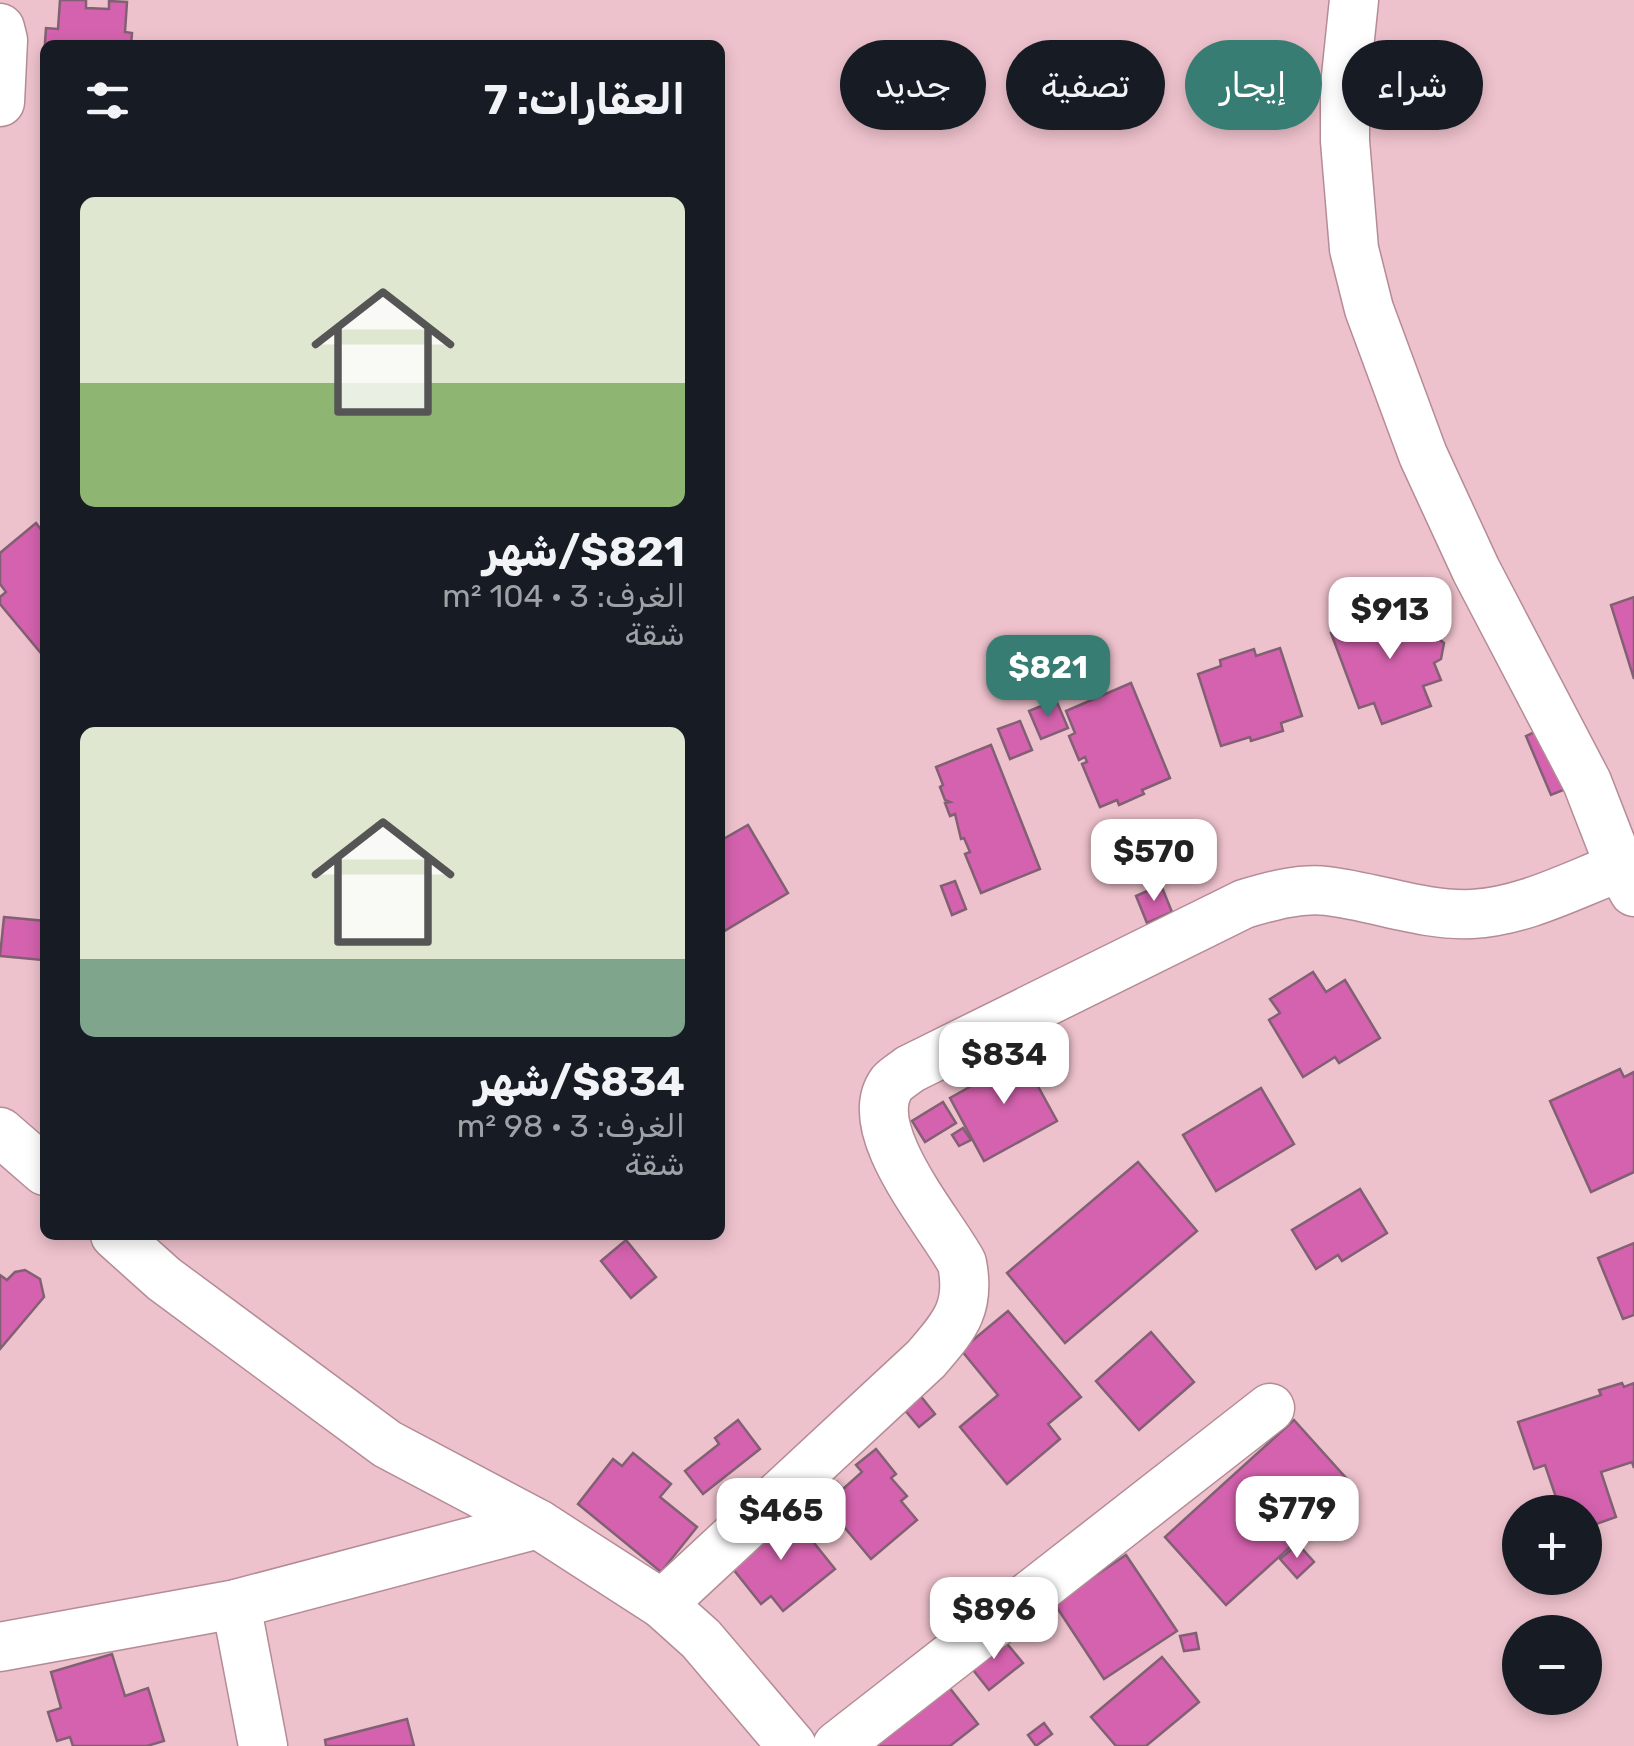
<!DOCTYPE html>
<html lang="ar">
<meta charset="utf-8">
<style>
:root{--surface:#171b24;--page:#20242c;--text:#f1f3f6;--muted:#9ea1a6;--accent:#387d73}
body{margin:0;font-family:Rubik,"Noto Naskh Arabic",sans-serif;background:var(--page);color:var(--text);direction:rtl;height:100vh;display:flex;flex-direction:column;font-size:38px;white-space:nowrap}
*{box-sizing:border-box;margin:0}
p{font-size:32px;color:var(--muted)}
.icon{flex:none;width:55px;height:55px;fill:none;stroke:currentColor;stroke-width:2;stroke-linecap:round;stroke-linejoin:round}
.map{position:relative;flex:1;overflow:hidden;direction:ltr}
.side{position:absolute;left:40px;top:40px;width:685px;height:1200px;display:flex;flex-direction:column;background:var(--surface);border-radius:15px;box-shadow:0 5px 15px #0003;direction:rtl}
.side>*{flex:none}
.banner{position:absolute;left:755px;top:40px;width:728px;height:90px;direction:rtl;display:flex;gap:20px}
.tools{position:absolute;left:1502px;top:1495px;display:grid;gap:20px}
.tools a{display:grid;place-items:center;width:100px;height:100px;border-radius:50%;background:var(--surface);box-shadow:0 5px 15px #0003;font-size:50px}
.price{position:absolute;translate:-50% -85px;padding:0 22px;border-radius:20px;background:#fff;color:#222;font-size:32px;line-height:65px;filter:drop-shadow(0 2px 5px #0008)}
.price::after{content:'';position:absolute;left:50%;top:60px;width:30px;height:22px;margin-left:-15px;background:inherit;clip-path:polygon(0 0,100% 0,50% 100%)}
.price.selected{background:var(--accent);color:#fff}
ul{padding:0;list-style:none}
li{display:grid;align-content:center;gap:20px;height:530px;padding:0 40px}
li span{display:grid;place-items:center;height:310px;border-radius:15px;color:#555}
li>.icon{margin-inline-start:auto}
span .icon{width:180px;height:180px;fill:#fffc;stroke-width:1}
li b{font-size:42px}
h2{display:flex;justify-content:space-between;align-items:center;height:120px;padding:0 40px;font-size:42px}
.chip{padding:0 35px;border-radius:45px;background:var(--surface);box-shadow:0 5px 15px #0003;font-size:35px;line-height:90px}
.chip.selected{background:var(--accent);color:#fff}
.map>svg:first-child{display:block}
.building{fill:#d462ae;stroke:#826074;stroke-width:2.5}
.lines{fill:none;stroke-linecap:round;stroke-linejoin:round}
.minor-casing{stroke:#b58c96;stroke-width:51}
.minor{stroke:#fff;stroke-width:48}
</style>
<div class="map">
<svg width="1634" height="1746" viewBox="0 0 1634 1746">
<rect width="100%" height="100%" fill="#eec2cc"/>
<g class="building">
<path d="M60,0H86V8L109,9V1L127,2L125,32L132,33L131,45H45L44,57L46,28L58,29Z"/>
<path d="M36,523L45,535V658L0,604V597L6,592L0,584V553Z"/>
<path d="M1634,597V679L1611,605Z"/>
<path d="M1413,603L1423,633H1432L1444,643L1441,659L1434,663L1441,680L1423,686L1431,706L1382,724L1374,703L1359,708L1331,633Z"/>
<path d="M1280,648L1302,716L1281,723L1283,731L1251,741L1250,737L1221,746L1198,674L1221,666L1220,660L1254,649L1256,656Z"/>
<path d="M1131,683L1170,778L1142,790L1144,794L1119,805L1117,800L1100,807L1082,764L1087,762L1085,757L1079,760L1069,736L1075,733L1066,711Z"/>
<path d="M1056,700L1068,728L1041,739L1029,711Z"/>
<path d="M1020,721L1032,750L1010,759L998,729Z"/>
<path d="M1547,726L1573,786L1551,795L1526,736Z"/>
<path d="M991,745L1040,869L981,893L965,854L970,852L964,838L961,839L955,814L950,816L945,803L950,802L945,800L940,787L943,785L936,767Z"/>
<path d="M748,825L788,893L721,933L720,841Z"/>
<path d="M955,881L966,909L952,915L941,886Z"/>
<path d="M1161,885L1172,912L1147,923L1136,896Z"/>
<path d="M4,917L45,921L42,960L0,956Z"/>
<path d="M1313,972L1326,992L1345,980L1380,1038L1339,1063L1335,1057L1303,1077L1269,1020L1280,1013L1270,999Z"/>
<path d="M1017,1048L1057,1121L984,1161L950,1098L1000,1070L995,1059Z"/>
<path d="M1620,1069L1624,1077L1634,1072V1172L1591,1192L1550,1101Z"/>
<path d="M1261,1088L1294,1144L1216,1191L1183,1135Z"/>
<path d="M943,1102L956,1123L925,1142L912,1121Z"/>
<path d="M963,1128L971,1140L959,1146L952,1135Z"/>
<path d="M1138,1162L1197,1231L1065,1343L1007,1273Z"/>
<path d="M1360,1189L1387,1233L1342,1261L1338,1255L1316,1269L1292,1230Z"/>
<path d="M626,1240L656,1277L631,1298L601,1261Z"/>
<path d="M1634,1243V1315L1623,1319L1598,1258Z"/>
<path d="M25,1270L40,1279L44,1297L0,1349V1275L7,1280L15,1272Z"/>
<path d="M1008,1311L1081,1397L1048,1424L1060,1439L1007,1484L960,1427L998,1395L961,1350Z"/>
<path d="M1151,1332L1194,1382L1139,1430L1096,1381Z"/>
<path d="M1622,1383L1624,1387L1634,1383V1468L1632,1462L1601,1472L1616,1517L1585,1528V1512H1561L1545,1465L1534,1469L1518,1422L1601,1395L1599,1390Z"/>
<path d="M919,1394L935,1414L919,1427L903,1408Z"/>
<path d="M738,1420L760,1449L703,1494L685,1471L719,1444L715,1438Z"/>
<path d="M1294,1420L1355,1488L1226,1605L1165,1537Z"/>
<path d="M876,1449L896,1474L891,1478L907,1496L901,1501L917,1520L871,1559L819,1497L837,1482L843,1489L862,1472L856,1465Z"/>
<path d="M633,1453L671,1484L660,1497L697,1527L661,1572L578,1504L613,1459L622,1466Z"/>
<path d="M790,1513L835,1569L783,1611L771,1596L761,1604L725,1559Z"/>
<path d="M1298,1544L1314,1562L1297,1578L1280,1559Z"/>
<path d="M1126,1555L1177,1631L1104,1679L1054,1603Z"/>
<path d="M1196,1633L1199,1649L1184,1651L1180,1636Z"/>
<path d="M999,1634L1023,1663L989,1690L966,1661Z"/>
<path d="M112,1654L125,1696L148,1688L164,1741L147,1746H73L70,1737L57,1741L48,1712L61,1708L51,1672Z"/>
<path d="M1162,1657L1199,1702L1146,1746H1116L1091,1717Z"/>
<path d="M945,1682L978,1724L950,1746H875Z"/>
<path d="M407,1719L414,1746H326L325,1740Z"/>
<path d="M1044,1723L1052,1734L1036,1746L1028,1735Z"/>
</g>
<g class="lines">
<g class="minor-casing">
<g id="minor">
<path d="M1354,0L1345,86V141L1354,249L1369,309L1423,455L1476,570L1587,782L1620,867L1634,892"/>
<path d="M0,28L3,40L0,102"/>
<path d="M0,1132L45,1171"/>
<path d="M115,1235L164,1279L387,1444L538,1524L662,1604"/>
<path d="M236,1604L263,1746"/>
<path d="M0,1647L236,1604L538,1524"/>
<path d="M792,1746L701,1639L662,1604L926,1359C954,1326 971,1309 962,1263C940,1222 858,1129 892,1083C897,1078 905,1073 910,1069L1244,904C1271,896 1299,888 1327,891C1377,897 1422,916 1472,914C1529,911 1581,880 1634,862"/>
<path d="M837,1746L1270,1408"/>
</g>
</g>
<use href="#minor" class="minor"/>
</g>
</svg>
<div class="tools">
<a>+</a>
<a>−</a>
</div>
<b class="price" style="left:1390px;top:662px">$913</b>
<b class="price selected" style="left:1048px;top:720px">$821</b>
<b class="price" style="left:1154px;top:904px">$570</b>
<b class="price" style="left:1004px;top:1107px">$834</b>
<b class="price" style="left:1297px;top:1561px">$779</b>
<b class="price" style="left:781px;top:1563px">$465</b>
<b class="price" style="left:994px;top:1662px">$896</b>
<div class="banner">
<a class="chip">شراء</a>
<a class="chip selected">إيجار</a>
<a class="chip">تصفية</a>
<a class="chip">جديد</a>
</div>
<section class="side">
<h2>العقارات: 7<svg class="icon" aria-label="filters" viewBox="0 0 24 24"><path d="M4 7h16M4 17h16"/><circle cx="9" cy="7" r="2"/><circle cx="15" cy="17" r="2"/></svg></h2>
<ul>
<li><span style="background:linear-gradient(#dfe7d0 60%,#8fb573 0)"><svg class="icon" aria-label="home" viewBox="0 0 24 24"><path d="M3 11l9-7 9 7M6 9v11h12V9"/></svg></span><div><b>$821/شهر</b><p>الغرف: 3 · 104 m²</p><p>شقة</p></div></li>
<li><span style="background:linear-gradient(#dfe7d0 75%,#7fa58c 0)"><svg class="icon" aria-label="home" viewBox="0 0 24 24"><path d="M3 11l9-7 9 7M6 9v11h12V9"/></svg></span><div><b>$834/شهر</b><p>الغرف: 3 · 98 m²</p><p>شقة</p></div></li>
</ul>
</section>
</div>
